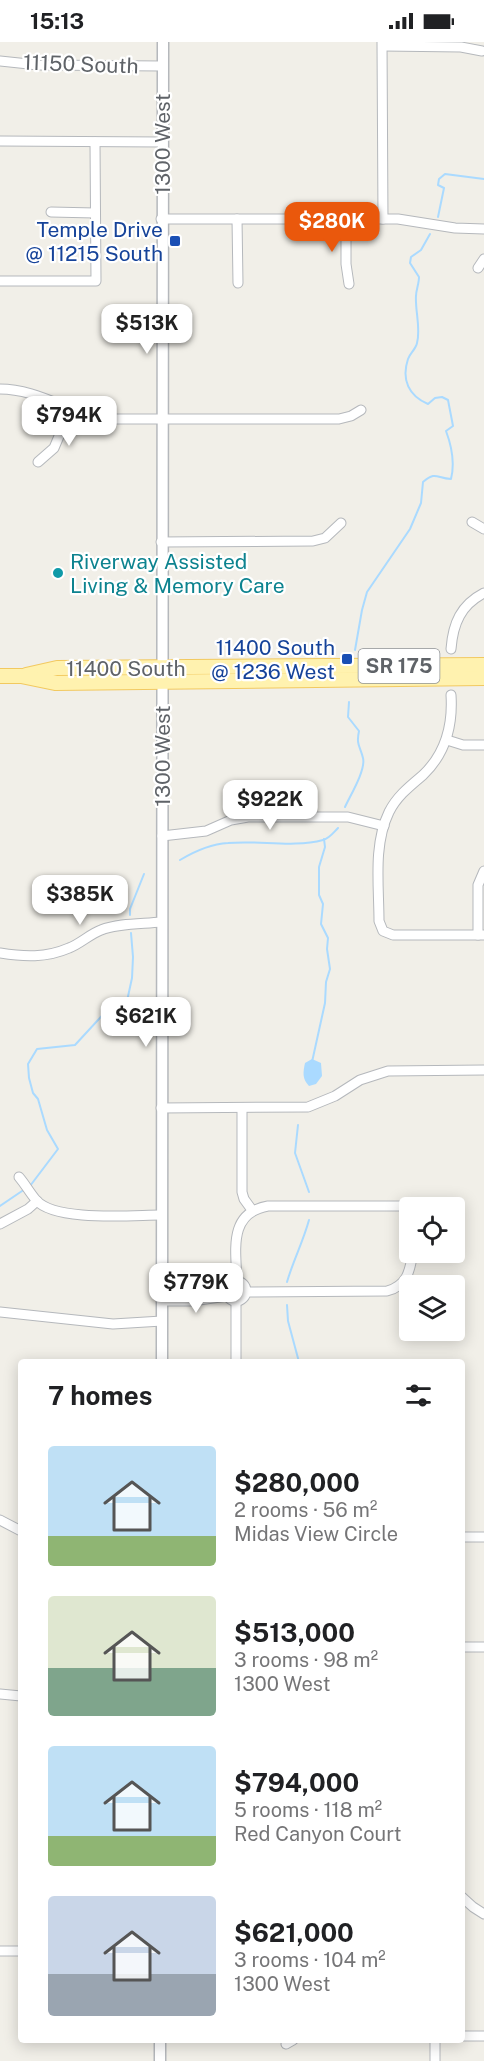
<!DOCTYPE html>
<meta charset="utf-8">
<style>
:root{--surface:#fff;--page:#f2f2f2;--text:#202124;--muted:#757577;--accent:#ea580c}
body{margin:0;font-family:"Public Sans",sans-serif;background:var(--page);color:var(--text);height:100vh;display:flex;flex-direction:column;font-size:22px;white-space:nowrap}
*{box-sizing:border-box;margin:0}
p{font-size:20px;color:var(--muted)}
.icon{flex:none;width:33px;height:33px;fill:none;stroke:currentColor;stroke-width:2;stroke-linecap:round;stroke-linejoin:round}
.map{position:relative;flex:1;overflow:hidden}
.details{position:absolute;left:18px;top:1317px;width:447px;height:684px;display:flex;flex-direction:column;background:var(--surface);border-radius:6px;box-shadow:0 3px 15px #0003}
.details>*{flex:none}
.controls{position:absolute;left:399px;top:1155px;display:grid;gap:12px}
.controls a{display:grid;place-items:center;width:66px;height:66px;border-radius:6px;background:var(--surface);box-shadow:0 3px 15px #0003;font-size:30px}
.price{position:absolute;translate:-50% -51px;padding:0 14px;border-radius:12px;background:#fff;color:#222;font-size:20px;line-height:39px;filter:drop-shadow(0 2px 3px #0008)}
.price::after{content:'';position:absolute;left:50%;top:36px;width:18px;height:14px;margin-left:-9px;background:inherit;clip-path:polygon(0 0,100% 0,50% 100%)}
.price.on{background:var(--accent);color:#fff}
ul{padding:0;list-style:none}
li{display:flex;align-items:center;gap:18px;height:150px;padding:0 30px}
li span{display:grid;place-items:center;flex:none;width:168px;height:120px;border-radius:6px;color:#555}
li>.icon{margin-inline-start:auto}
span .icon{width:72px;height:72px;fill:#fffc;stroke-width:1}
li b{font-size:26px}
h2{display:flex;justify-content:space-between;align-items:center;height:72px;padding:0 30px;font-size:26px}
.status{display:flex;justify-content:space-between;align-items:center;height:42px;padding:0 30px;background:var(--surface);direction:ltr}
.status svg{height:16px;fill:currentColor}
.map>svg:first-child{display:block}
.water{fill:#aadaff}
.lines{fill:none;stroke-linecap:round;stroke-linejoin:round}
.stream{stroke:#aadaff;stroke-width:2}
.minor-casing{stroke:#b5b8bc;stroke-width:11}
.tertiary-casing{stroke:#b5b8bc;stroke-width:13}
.primary-casing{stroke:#f2c960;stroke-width:16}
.minor{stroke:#fff;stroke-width:9}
.tertiary{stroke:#fff;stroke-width:10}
.primary{stroke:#fff2af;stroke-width:14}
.transit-dot{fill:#1a4fb4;stroke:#fff;stroke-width:2}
.culture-dot{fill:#0f9aa8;stroke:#fff;stroke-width:2}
.labels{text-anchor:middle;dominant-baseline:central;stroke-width:4.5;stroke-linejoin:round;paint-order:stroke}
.shield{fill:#fff;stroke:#8f9295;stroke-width:1.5}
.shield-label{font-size:20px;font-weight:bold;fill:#5f6368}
.street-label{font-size:21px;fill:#5f6368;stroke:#fff}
.transit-label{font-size:21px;fill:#164399;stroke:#fff;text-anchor:end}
.culture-label{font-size:21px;fill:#0d838f;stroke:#fff;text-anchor:start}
</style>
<div class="status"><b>15:13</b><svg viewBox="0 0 49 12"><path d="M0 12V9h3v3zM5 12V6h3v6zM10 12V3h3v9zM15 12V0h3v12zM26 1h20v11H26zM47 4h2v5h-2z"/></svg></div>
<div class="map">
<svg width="484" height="2019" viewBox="0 0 484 2019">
<rect width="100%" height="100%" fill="#f1efe8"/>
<path class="water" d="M312,1017L321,1021L322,1034L316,1042L309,1044C302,1037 303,1030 305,1021Z"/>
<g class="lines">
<g class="stream">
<path d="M438,175L444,146L438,143L439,137L445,132L484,137"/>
<path d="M355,608L362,568L367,550L410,487L421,461L423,440C436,429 436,436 451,437C455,421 452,405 446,389L453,384L448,358L442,355L435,356L428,362C409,354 401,338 408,317C410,311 416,307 417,301C421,286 415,269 416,254C416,248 419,242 419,235L410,221L411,215L421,208L430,192"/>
<path d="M345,765C350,754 366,728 363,716C360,704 356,703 359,689L348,675L349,660"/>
<path d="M180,818C195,809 211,802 228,801C259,798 293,806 323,798C330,796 333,791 338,786"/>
<path d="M130,873V867L144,832"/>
<path d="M312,1020L325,961L326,940L330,927L327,907L328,896L321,882L323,862L319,853V825L325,805L324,797"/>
<path d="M298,1083L295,1111L309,1150"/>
<path d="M30,1144L58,1107L47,1088L38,1057L33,1051L29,1036L28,1022L37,1007L75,1003L110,965L127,959L132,936L133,915L131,891"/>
<path d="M0,1164L25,1147"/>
<path d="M287,1240C293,1219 303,1200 309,1178"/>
<path d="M287,1263L288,1279L299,1320"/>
</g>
<g class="minor-casing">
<g id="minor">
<path d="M382,0L383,177"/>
<path d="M383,4L461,5L482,9"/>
<path d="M0,19L38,23L162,24"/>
<path d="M0,99L162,100"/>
<path d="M51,170L95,171"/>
<path d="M161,177H398L455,186L484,187"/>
<path d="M237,177L238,241"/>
<path d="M346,177V222L349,242"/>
<path d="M478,226L484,217"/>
<path d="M0,239H96L95,100"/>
<path d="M0,347C39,347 70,372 108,377H339L351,374L361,368"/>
<path d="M38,420L54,406L71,366"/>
<path d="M472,480L484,487"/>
<path d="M161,500L313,499L325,496L341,481"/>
<path d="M451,607C453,581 461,563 484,551"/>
<path d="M451,653C453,684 446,711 423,733C410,744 397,754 389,770C373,803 379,844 379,879L383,889L393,893H484"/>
<path d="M447,698L463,703H484"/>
<path d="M162,794L206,789L231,778L248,775H348L384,784"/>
<path d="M478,893V843L484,829"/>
<path d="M0,911C24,915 46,916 69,906C80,902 90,892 101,888C119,881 142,882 161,880"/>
<path d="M161,1066L308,1065L335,1054L360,1038L388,1029L484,1028"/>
<path d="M242,1066V1150L244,1157L252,1168"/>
<path d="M19,1135C25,1142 30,1151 36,1158C55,1180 132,1173 161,1173"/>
<path d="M0,1182L28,1167L37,1159"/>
<circle cx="236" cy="1249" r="10"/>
<path d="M237,1239C236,1208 228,1171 268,1164H407L415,1166"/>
<path d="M161,1249H192L226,1245"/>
<path d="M246,1250L387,1249C407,1244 410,1229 413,1210"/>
<path d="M162,1259H192L227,1254"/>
<path d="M0,1270L113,1282L162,1279"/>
<path d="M236,1320V1259"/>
<path d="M0,1478L21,1489"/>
<path d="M462,1495H484"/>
<path d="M462,1605H484"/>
<path d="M0,1652L21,1654"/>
<path d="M462,1855L473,1865L484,1872"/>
<path d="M0,1909H21"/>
<path d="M462,1994H484"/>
<path d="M435,1998V2019"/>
<path d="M286,2002L293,1998"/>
</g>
</g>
<g class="tertiary-casing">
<g id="tertiary">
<path d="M162,1320L163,0"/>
<path d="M160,1998V2019"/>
</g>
</g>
<g class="primary-casing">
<g id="primary">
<path d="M26,633L57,626L484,623"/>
<path d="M0,634H21L55,641L484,636"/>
</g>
</g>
<use href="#minor" class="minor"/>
<use href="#tertiary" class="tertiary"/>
<use href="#primary" class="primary"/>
</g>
<g class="transit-dot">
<rect x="169" y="193" width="12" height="12" rx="3"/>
<rect x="341" y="611" width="12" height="12" rx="3"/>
</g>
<circle class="culture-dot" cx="58" cy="531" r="6"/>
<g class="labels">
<rect class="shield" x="358.5" y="607" width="81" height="34" rx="4.5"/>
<g class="shield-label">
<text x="399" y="624">SR 175</text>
</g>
<g class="street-label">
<text transform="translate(81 22) rotate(2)">11150 South</text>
<text transform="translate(162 102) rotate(-90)">1300 West</text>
<text x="126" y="626">11400 South</text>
<text transform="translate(162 714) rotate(-90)">1300 West</text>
</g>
<g class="transit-label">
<text x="163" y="187">Temple Drive<tspan x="163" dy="24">@ 11215 South</tspan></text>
<text x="335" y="605">11400 South<tspan x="335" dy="24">@ 1236 West</tspan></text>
</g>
<g class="culture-label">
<text x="70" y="519">Riverway Assisted<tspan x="70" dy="24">Living &amp; Memory Care</tspan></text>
</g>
</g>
</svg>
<div class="controls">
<a><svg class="icon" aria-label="locate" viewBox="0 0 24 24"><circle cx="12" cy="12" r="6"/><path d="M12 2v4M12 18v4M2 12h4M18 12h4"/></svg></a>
<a><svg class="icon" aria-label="layers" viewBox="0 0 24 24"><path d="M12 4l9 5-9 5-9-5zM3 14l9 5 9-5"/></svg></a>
</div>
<b class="price on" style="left:332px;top:211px">$280K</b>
<b class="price" style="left:147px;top:313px">$513K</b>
<b class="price" style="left:69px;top:405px">$794K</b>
<b class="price" style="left:270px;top:789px">$922K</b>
<b class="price" style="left:80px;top:884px">$385K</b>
<b class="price" style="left:146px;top:1006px">$621K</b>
<b class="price" style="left:196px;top:1272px">$779K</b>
<section class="details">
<h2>7 homes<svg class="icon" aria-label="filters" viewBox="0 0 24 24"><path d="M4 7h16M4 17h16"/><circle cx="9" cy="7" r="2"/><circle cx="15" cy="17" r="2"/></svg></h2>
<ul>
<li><span style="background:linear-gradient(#bfe0f5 75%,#8fb573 0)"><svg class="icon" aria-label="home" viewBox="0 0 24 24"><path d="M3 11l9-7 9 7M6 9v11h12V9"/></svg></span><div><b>$280,000</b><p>2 rooms · 56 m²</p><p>Midas View Circle</p></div></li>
<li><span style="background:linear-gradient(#dfe7d0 60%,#7fa58c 0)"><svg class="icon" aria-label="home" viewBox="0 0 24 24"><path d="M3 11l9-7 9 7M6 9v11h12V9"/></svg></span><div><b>$513,000</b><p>3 rooms · 98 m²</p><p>1300 West</p></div></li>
<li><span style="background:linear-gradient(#bfe0f5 75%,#8fb573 0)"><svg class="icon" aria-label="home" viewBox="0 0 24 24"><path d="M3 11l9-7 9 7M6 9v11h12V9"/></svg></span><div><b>$794,000</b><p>5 rooms · 118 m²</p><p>Red Canyon Court</p></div></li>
<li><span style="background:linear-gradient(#c9d6e8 65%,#9aa5b1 0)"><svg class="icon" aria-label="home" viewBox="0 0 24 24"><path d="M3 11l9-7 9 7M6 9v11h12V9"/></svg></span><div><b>$621,000</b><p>3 rooms · 104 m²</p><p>1300 West</p></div></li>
</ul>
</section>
</div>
